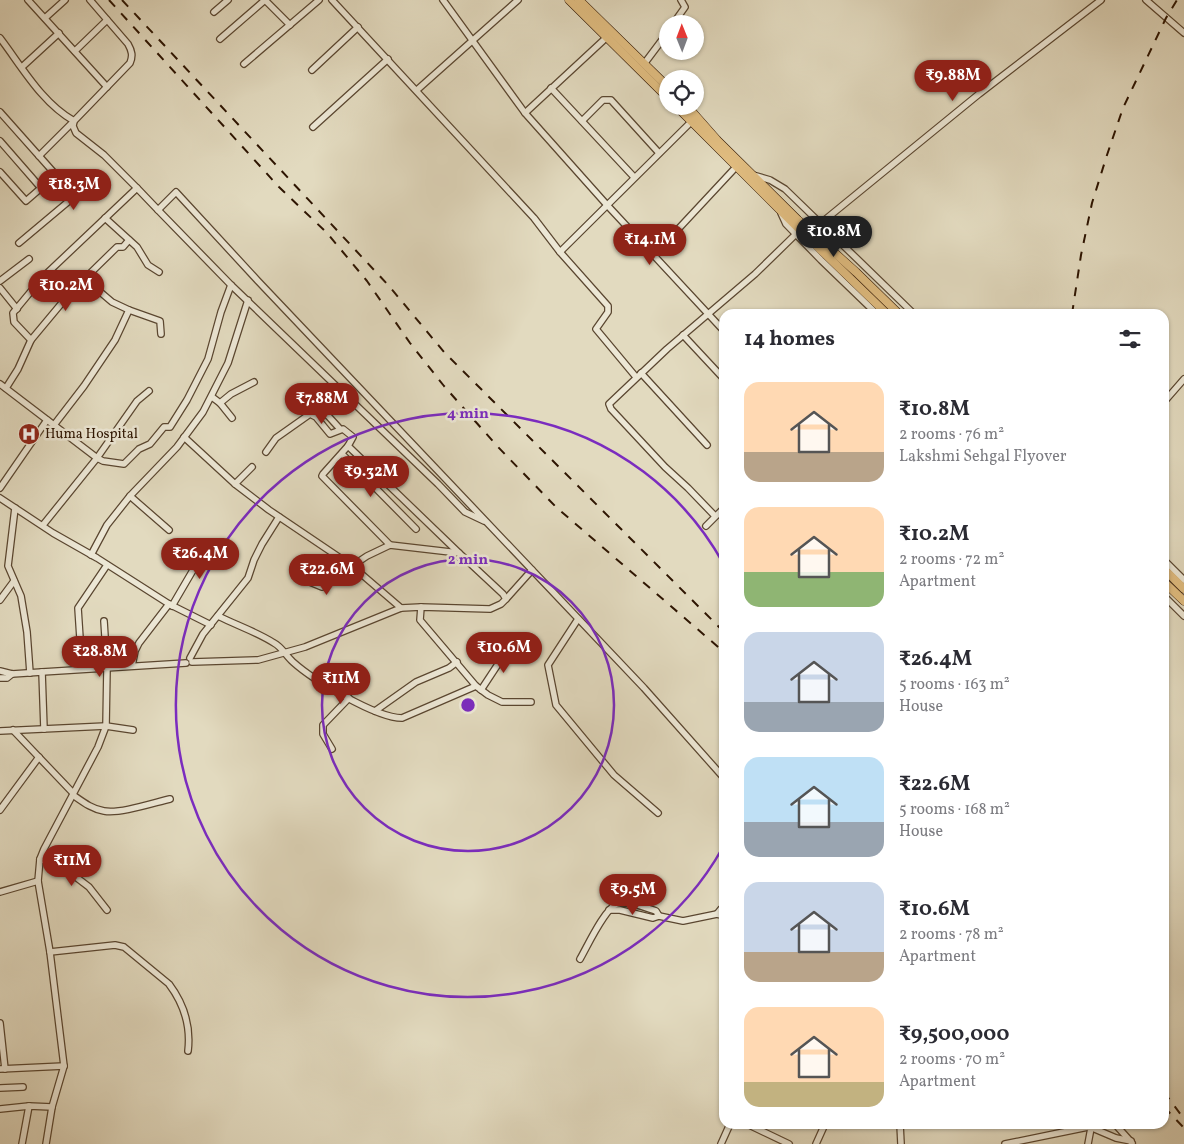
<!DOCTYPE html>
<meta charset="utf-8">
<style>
:root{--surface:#fff;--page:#f2f2f3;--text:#2b2b33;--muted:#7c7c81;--accent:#8f2418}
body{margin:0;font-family:Vollkorn,serif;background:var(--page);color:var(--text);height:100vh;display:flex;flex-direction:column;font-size:19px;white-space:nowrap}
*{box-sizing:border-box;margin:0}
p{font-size:16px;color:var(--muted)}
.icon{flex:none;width:28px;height:28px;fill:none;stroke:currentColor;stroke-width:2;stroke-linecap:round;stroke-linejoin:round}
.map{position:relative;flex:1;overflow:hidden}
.drawer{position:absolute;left:719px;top:309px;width:450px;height:820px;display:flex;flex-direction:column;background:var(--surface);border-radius:15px;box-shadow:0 1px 4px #0004}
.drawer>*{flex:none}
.needle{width:32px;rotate:359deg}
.buttons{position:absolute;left:659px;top:15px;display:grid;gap:10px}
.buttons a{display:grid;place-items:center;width:45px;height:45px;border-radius:50%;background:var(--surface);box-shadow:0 1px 4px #0004;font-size:25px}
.price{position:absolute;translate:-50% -42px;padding:0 11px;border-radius:18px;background:var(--accent);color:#fff;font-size:16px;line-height:32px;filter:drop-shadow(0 1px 2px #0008)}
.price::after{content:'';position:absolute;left:50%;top:30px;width:15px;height:11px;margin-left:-8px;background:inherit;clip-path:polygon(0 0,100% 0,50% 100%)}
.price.on{background:#222;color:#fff}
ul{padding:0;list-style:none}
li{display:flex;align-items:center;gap:15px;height:125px;padding:0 25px}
li span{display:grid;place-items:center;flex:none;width:140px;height:100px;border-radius:15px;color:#555}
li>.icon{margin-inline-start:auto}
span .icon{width:60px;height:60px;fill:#fffc;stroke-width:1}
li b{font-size:21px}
h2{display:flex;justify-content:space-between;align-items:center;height:60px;padding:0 25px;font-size:21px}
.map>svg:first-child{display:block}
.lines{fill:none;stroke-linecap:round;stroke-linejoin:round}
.minor-casing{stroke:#5a4630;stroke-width:8}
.major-casing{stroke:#2d1401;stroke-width:9}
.minor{stroke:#ece7d5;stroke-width:5.5}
.major{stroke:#e1bd80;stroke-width:8}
.rail{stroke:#2d1401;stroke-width:2;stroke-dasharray:9 9;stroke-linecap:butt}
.ring{fill:none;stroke:#7b2cbf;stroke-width:2.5}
.labels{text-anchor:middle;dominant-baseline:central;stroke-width:5;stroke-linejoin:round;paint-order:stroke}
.poi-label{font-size:14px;fill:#2d1401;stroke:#ece7d5;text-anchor:start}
.centre{fill:#7b2cbf;stroke:#ece7d5;stroke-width:2.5}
.ring-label{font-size:15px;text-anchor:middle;font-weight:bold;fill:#7b2cbf;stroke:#ece7d5;stroke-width:5;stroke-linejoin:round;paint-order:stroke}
</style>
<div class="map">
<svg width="1184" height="1144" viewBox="0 0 1184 1144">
<rect width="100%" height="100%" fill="#e2dabf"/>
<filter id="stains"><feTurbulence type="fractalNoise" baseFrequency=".004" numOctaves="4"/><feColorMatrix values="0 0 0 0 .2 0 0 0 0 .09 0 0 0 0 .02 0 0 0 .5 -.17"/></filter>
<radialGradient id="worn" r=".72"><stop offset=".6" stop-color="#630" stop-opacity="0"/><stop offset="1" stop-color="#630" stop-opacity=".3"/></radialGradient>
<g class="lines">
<g class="minor-casing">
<g id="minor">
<path d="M28,0L107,87"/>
<path d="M90,0L128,44C132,51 133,56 130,63L74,121L73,126L76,133L104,155L137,188"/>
<path d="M265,0L290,25"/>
<path d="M332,0L534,218L560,252L608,306V312L596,329L636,377"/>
<path d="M443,0L525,113L607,205L724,331"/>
<path d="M1146,0L1184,33"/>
<path d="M214,12L228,0"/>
<path d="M45,18L65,0"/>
<path d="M673,24L685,7L681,0"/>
<path d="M0,38C22,67 42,103 74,121L39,156"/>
<path d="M220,39L265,0"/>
<path d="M75,51L107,20"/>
<path d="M244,64L319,0"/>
<path d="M644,64L668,32"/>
<path d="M22,67L59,33"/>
<path d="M312,70L358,27"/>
<path d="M551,88L634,177"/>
<path d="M417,90L518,0"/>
<path d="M0,112L56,175L26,201L0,172"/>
<path d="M525,113L607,37"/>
<path d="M582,121L603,100H611L659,153"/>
<path d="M313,127L388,59"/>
<path d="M0,141L41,188"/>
<path d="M753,175L770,180L785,189L914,314"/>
<path d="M158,210L231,285L438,484L465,512L484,521"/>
<path d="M781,213L786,224L821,260L877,314"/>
<path d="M105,218L137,247L148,265L159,272"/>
<path d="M821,223L979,94L1101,0"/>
<path d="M19,243L75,196L77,192L75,187L56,175"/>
<path d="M560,252L693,120"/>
<path d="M654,255L736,167"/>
<path d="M85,279L112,302L129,310"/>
<path d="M0,281L29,259"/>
<path d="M0,288L17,309"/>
<path d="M683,335L724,379"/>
<path d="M31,340L14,322L13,313L42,278L137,188L158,210L176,192L258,281L644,688L724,778"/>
<path d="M641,373L707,445"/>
<path d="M0,384L97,458L43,525"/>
<path d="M6,388L18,369L31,340L71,292L117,247H123L129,240"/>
<path d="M149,391L137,401L97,458L103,461L124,464L139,449L150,444L164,427H170L187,400L208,359L221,312L231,285"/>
<path d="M212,397L220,403L231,394L254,382"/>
<path d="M1164,402L1184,379"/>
<path d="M220,403L232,418"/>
<path d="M320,407L340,429"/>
<path d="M54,425L84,386L115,340L129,310L160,321L161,334"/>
<path d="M184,437L235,484L269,510L352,566L401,608"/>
<path d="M348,446L323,474L322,476L390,545"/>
<path d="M266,452L276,438L310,414L316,417L330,434L343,429L353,437L348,446L459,553"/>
<path d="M342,454L416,529"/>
<path d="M235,484L252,467"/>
<path d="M0,488L47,420"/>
<path d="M130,496L169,530"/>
<path d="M0,498L53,533L97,558L169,604L211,625"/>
<path d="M15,508L8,566L21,596L27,632L30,673"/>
<path d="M715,516L688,488L665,467L611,409L609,404L667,349L755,274L796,234"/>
<path d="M706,526L724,508"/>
<path d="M91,555L107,525L130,496L177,447L203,412L228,363L248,300"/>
<path d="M1164,560L1184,580"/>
<path d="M295,576L322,587L345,562"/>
<path d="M1164,596L1184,616"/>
<path d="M506,599L532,570"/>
<path d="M0,600L14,581"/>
<path d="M172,606L196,565L205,543"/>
<path d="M421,607L420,620L476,686L488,695L502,702H531"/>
<path d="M218,616C236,625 257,632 274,643C282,647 286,656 293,662C313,680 376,718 402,718L476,686"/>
<path d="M578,619L548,665L556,705L614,775L658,813"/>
<path d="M190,658L203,634L248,578L254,560L262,544L279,517"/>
<path d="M192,662L258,660L305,647L401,608L421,607L490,609L501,604L506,599L503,594L459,553L390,545L367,556L352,566"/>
<path d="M132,666L135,651L139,643L169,604"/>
<path d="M82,669L78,608L107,565"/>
<path d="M0,671L12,674L42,672L186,663"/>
<path d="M42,672L44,729"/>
<path d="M0,678H7L12,674"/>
<path d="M481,690L510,646"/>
<path d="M375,711L416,682L449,668L457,662"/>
<path d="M13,730L73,793"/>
<path d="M0,731L106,726L133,730"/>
<path d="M332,749L323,734V725L349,698"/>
<path d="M73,795C83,802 92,809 104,811C120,814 153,803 170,799"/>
<path d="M0,810L39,757"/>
<path d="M40,859L68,871L89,887L107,910"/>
<path d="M0,892L38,881"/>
<path d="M609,910H620L653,918L659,916L683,921L717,914L724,916"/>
<path d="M717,914L721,909L724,908"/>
<path d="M50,952L115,945L124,947L169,984C184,1004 191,1026 188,1051"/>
<path d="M580,959C587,947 605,908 617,904C628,900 646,908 656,911L659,916"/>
<path d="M0,1023L5,1069"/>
<path d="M0,1069L64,1066"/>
<path d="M0,1088L23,1087"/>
<path d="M0,1109L29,1106L52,1107"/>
<path d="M747,1124L789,1144"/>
<path d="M900,1124L901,1144"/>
<path d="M1083,1124L1116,1138L1131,1141"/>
<path d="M1115,1124L1132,1143"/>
<path d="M22,1144L29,1106"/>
<path d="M46,1144L52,1107L64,1066L50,952L38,881L40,859L44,849L98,747L106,726L107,668L104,621"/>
<path d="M721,1144L730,1124"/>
<path d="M816,1144L825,1124"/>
<path d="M1005,1144L1088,1127"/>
<path d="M1088,1144L1091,1128"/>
</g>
</g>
<g class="major-casing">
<g id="major">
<path d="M569,0L668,98"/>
<path d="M579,0L668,87"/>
<path d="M676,106L795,225L887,314"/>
<path d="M687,106L717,140L798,220L856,272L899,314"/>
<path d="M1164,569L1184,589"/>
<path d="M1164,582L1184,601"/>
</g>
</g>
<use href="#minor" class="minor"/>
<use href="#major" class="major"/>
<g class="rail">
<path d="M109,0L279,187L327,233L367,281L410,343L444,386L498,447L556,507L724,652"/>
<path d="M122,0L389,286L444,352L724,632"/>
<path d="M1072,314L1081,255L1092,203L1107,155L1123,108L1166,18L1177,0"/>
<path d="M1164,1092L1184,1119"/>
<path d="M1164,1107L1184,1128"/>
</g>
</g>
<g class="ring">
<circle cx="468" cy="705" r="146"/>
<path d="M723 847A292 292 0 1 1 723 563"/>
</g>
<defs>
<g id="hospital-disc" transform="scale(1.125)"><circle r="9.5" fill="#8f2418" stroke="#ece7d5"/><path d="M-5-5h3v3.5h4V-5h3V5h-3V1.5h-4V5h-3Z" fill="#fff"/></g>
</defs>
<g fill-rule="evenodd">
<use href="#hospital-disc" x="29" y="434"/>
</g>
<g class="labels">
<g class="poi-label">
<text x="45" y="434">Huma Hospital</text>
</g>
</g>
<circle cx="468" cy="705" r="8" class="centre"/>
<g class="ring-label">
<text x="468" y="418">4 min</text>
<text x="468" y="564">2 min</text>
</g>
<rect width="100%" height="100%" filter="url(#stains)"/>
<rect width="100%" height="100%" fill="url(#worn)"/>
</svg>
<div class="buttons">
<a><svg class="needle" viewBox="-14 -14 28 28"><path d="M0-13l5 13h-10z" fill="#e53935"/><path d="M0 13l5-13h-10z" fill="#7c7c81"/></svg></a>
<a><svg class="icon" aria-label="locate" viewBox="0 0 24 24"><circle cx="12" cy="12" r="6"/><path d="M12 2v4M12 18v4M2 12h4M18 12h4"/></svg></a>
</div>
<b class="price" style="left:953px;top:102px">₹9.88M</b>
<b class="price" style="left:74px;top:211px">₹18.3M</b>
<b class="price on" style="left:834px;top:258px">₹10.8M</b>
<b class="price" style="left:650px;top:266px">₹14.1M</b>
<b class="price" style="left:66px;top:312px">₹10.2M</b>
<b class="price" style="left:322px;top:425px">₹7.88M</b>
<b class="price" style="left:371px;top:498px">₹9.32M</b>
<b class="price" style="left:200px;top:580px">₹26.4M</b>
<b class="price" style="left:327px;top:596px">₹22.6M</b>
<b class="price" style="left:504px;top:674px">₹10.6M</b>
<b class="price" style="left:100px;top:678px">₹28.8M</b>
<b class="price" style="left:341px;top:705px">₹11M</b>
<b class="price" style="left:72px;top:887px">₹11M</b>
<b class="price" style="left:633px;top:916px">₹9.5M</b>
<section class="drawer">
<h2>14 homes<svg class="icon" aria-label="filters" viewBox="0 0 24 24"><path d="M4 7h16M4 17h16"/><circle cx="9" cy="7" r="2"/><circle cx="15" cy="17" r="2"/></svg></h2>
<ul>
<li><span style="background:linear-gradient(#ffd9b3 70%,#b9a48a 0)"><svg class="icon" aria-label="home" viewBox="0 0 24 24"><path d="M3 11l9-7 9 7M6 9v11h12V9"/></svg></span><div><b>₹10.8M</b><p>2 rooms · 76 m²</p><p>Lakshmi Sehgal Flyover</p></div></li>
<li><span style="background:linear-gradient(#ffd9b3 65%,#8fb573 0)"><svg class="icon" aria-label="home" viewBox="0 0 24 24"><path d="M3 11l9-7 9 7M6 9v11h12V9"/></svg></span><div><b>₹10.2M</b><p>2 rooms · 72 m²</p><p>Apartment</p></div></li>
<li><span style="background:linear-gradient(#c9d6e8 70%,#9aa5b1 0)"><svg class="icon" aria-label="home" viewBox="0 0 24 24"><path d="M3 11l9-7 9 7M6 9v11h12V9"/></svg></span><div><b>₹26.4M</b><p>5 rooms · 163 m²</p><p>House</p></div></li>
<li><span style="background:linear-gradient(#bfe0f5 65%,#9aa5b1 0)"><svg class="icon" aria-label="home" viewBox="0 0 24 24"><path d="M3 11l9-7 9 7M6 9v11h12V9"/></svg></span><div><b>₹22.6M</b><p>5 rooms · 168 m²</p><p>House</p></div></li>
<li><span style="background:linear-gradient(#c9d6e8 70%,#b9a48a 0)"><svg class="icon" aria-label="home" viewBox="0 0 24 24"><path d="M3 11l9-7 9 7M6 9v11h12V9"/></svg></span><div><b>₹10.6M</b><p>2 rooms · 78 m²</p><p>Apartment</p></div></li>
<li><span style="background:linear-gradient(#ffd9b3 75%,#c2b280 0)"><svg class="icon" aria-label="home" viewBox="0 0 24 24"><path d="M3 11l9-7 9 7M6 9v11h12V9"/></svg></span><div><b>₹9,500,000</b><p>2 rooms · 70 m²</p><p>Apartment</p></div></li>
</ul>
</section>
</div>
